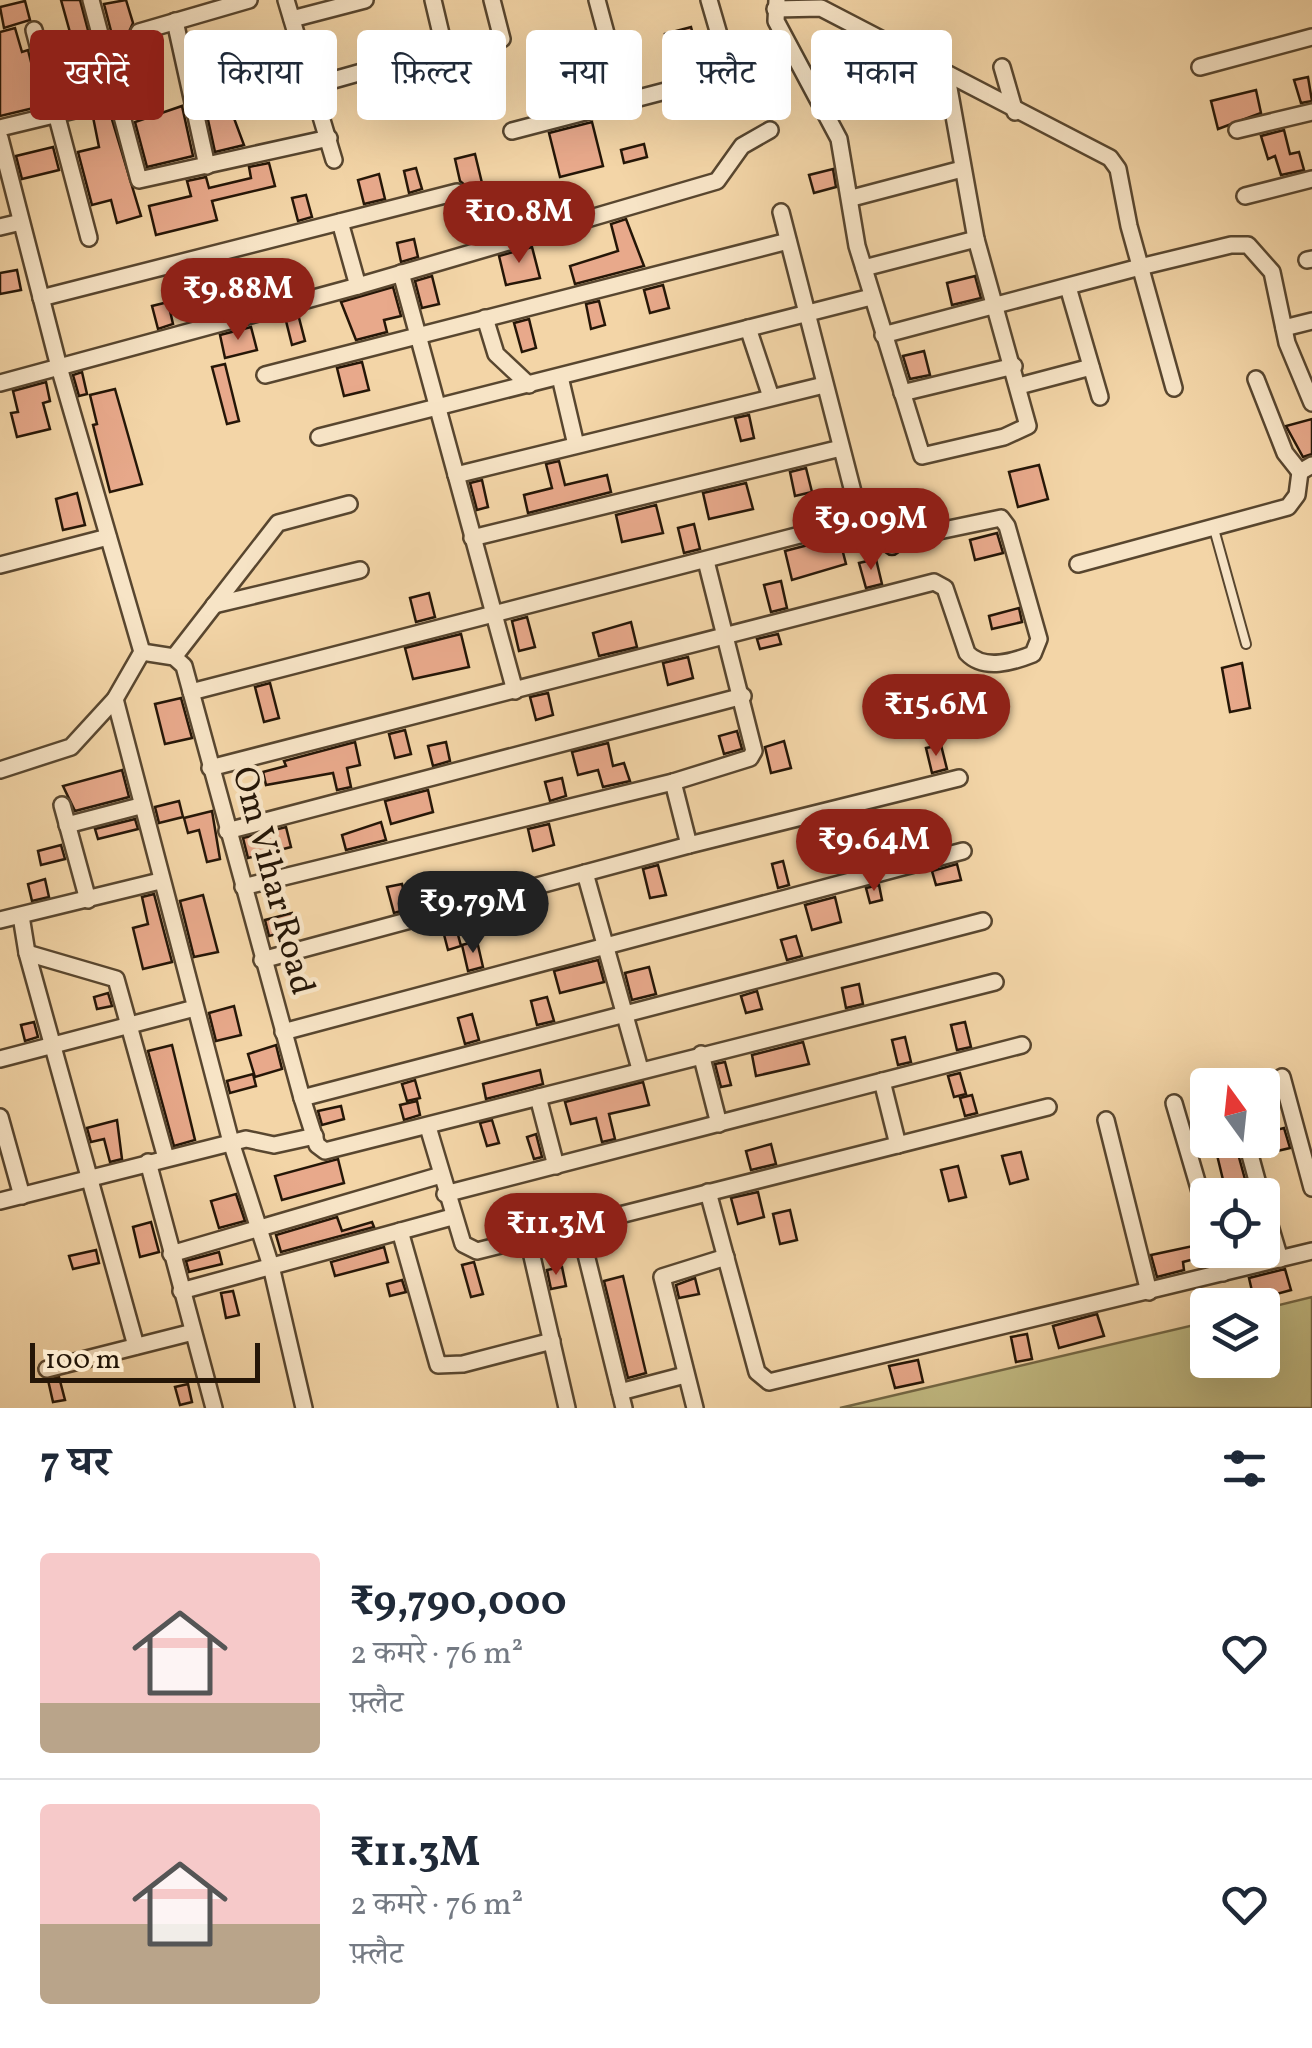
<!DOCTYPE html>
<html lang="hi">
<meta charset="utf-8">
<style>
:root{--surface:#fff;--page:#f6f6f7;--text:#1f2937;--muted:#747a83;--line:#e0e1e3;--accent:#8f2418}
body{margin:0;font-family:Vollkorn,"Noto Serif Devanagari",serif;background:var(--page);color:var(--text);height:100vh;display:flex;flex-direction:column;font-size:38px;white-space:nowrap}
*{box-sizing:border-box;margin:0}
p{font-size:32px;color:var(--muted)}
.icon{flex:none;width:55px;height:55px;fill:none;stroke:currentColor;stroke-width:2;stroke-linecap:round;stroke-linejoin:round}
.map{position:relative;height:1408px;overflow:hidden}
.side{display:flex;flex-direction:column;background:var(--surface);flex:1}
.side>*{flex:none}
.top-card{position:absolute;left:30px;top:30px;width:1252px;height:90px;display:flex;gap:20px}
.needle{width:65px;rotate:345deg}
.controls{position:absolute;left:1190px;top:1068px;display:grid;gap:20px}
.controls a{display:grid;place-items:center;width:90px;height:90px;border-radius:10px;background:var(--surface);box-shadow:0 10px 40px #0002;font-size:50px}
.scale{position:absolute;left:30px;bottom:25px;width:230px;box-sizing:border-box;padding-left:10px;border:5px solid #251607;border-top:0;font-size:28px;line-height:35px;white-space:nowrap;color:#251607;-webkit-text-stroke:8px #f7e4c6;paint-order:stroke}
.price{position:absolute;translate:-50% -85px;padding:0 22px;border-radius:35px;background:var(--accent);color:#fff;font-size:32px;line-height:65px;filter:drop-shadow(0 2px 5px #0008)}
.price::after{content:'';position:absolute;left:50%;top:60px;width:30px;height:22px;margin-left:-15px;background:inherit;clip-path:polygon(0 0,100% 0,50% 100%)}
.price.active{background:#222;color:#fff}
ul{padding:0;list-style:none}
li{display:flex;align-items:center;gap:30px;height:250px;padding:0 40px}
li+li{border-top:2px solid var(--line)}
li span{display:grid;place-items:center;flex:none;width:280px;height:200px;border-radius:10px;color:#555}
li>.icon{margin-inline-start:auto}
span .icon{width:120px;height:120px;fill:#fffc;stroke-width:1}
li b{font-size:42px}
h2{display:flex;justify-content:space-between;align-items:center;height:120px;padding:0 40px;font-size:42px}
.chip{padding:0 35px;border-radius:10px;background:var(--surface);box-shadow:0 10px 40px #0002;font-size:35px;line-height:90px}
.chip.active{background:var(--accent);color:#fff}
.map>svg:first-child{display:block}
.green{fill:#c2bb83;stroke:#746845;stroke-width:2.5}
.building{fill:#e8a98b;stroke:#251607;stroke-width:2.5}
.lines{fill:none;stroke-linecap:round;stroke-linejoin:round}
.service-casing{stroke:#58462f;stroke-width:12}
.minor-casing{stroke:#58462f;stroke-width:20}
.service{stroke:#f7e4c6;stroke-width:8}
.minor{stroke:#f7e4c6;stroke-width:15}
.labels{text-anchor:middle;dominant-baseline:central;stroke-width:9;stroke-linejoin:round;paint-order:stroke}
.street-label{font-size:35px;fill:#251607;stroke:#f7e4c6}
</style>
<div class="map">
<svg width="1312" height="1408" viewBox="0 0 1312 1408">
<rect width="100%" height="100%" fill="#f3d5a7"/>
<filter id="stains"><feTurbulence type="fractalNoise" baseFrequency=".002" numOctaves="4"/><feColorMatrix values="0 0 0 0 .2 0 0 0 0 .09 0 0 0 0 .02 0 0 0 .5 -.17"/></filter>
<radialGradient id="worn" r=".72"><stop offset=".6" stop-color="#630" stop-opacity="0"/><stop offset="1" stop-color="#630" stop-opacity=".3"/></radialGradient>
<path class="green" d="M1312,1297V1408H840L1207,1322L1208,1360H1262L1263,1309Z"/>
<g class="building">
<path d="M61,0H80L104,91L64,101L59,82L79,77L72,48L52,53L49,41L71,36Z"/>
<path d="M126,0L133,23L128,34L138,43L144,71L123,77L104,4Z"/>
<path d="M25,1L30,20L4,28L0,7Z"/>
<path d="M691,27L698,54L712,50L714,67L675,77L665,34Z"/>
<path d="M15,28L22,52L28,50L42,106L0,116V32Z"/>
<path d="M1308,77L1312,101L1301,103L1294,80Z"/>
<path d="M219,78L244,145L215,152L200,83Z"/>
<path d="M1256,90L1261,113L1218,129L1211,101Z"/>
<path d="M182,106L193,156L147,167L135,122Z"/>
<path d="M110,113L141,216L117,223L111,200L92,205L78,152L99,147L93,117Z"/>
<path d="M592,122L603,166L560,177L549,133Z"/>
<path d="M1284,130L1290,154L1299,152L1304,170L1281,175L1275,156L1268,159L1261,136Z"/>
<path d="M644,144L647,157L624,163L621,150Z"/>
<path d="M53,147L59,170L22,179L16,156Z"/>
<path d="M475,154L482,183L467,187L460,181L455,159Z"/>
<path d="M269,163L275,186L212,201L217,220L156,235L149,206L191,196L187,181L206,177L209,188L251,178L249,167Z"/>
<path d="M416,168L422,189L409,193L404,171Z"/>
<path d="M833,169L836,187L814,193L809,175Z"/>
<path d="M379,174L385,199L364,204L358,180Z"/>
<path d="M306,195L312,217L298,221L292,198Z"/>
<path d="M626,219L644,266L575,284L570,266L618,251L611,224Z"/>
<path d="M414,239L418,257L401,262L397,243Z"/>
<path d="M532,247L540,278L506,285L499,256Z"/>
<path d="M17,270L21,290L0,294V273Z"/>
<path d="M189,272L195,295L178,299L173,276Z"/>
<path d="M432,276L439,304L422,308L415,281Z"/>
<path d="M975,276L981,298L952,305L947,283Z"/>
<path d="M663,285L669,308L650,313L644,290Z"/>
<path d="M393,287L401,316L384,320L387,332L356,340L341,302Z"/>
<path d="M599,301L605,325L591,329L586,304Z"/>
<path d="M168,302L173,324L158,329L152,306Z"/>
<path d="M298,314L305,341L292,345L285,317Z"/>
<path d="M529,319L536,348L522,352L514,323Z"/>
<path d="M251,327L257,350L225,358L220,335Z"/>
<path d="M924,351L930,375L910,379L903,356Z"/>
<path d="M362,362L369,390L344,396L337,368Z"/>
<path d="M225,364L239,421L227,424L212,367Z"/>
<path d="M82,372L87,394L79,396L73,375Z"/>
<path d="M46,382L50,401L43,403L50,429L17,437L11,413L18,412L13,391Z"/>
<path d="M115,389L142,484L110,492L93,425L97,424L90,395Z"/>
<path d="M749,415L754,438L741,441L735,418Z"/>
<path d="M1312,419V454L1303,457L1286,426Z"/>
<path d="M559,461L565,485L607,475L611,492L528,513L524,495L552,488L546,464Z"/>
<path d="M1039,465L1048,499L1018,507L1009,472Z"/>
<path d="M806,468L812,492L795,496L790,472Z"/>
<path d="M482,480L488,507L477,510L470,483Z"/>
<path d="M746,483L753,509L709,519L703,493Z"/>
<path d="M77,493L85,525L63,530L56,499Z"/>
<path d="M656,505L663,533L622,542L616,515Z"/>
<path d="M694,524L700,549L684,553L678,528Z"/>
<path d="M997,533L1003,553L975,560L970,540Z"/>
<circle cx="892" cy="546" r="9"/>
<path d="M839,537L846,564L792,580L785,551Z"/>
<path d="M876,559L882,584L866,588L859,563Z"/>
<path d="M781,581L787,608L771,612L764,585Z"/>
<path d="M429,593L435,617L416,622L410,598Z"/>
<path d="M1019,608L1022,622L992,629L989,616Z"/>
<path d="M527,617L535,647L519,651L512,621Z"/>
<path d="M631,622L637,647L599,656L593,633Z"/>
<path d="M461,634L469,667L413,679L405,648Z"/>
<path d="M778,634L781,644L760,649L757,639Z"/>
<path d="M688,657L693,678L668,685L663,663Z"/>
<path d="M1242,663L1250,708L1230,712L1222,668Z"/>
<path d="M270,683L279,718L264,722L255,687Z"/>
<path d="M548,693L553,715L536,720L530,697Z"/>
<path d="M181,698L192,738L165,744L155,704Z"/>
<path d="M405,730L411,754L395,758L389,734Z"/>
<path d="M737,731L742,749L724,754L719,736Z"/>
<path d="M784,741L791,768L771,773L765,747Z"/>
<path d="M355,742L360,765L347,768L351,787L337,790L333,773L266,785L263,772L286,766L284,761Z"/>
<path d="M446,742L450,761L433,766L428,746Z"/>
<path d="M608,743L613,766L624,763L630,781L603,787L598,770L578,775L572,752Z"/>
<path d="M941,745L947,769L932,773L926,748Z"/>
<path d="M122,770L129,797L75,811L63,786Z"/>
<path d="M562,778L566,796L550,801L545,782Z"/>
<path d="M428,790L433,812L391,824L385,801Z"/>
<path d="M179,801L183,817L159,823L155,807Z"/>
<path d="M212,811L220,859L207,862L199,830L188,833L184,818Z"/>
<path d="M135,819L138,829L98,839L95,829Z"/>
<path d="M381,822L386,840L346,850L342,835Z"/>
<path d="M549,824L554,845L533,851L528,829Z"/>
<path d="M286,827L291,847L248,858L243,838Z"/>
<path d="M61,845L65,859L41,865L38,851Z"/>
<path d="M783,861L789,885L778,888L772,864Z"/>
<path d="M957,864L961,880L936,885L932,871Z"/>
<path d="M658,865L666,895L650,898L643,869Z"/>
<path d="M45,879L49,897L32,901L28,884Z"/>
<path d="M402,884L408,909L394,913L387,887Z"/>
<path d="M879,885L882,900L870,903L866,888Z"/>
<path d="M154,894L172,962L143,969L133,928L148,924L142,897Z"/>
<path d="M203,895L218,952L194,957L180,901Z"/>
<path d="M835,897L841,922L812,930L805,905Z"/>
<path d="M292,913L296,929L269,936L265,920Z"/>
<path d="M454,920L461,946L448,950L441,923Z"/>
<path d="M796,936L802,956L787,960L781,940Z"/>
<path d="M477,941L483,967L468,971L462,945Z"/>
<path d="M598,960L604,982L560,993L554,971Z"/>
<path d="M649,967L656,994L632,1000L625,973Z"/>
<path d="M859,984L863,1004L846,1008L842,988Z"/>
<path d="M757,991L762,1009L746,1013L741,996Z"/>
<path d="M108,993L112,1006L97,1009L94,997Z"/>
<path d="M547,997L554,1021L537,1025L531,1001Z"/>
<path d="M234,1006L241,1035L216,1041L209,1013Z"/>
<path d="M472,1014L479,1040L465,1044L458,1018Z"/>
<path d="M34,1022L38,1037L25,1041L21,1025Z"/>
<path d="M965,1022L971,1047L957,1050L951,1025Z"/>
<path d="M905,1037L911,1062L898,1065L892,1040Z"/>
<path d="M803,1042L809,1064L756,1076L752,1055Z"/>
<path d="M172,1045L195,1140L174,1146L148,1051Z"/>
<path d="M276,1045L282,1069L255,1077L248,1054Z"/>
<path d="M725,1062L731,1085L721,1087L715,1064Z"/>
<path d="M540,1070L543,1084L486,1099L483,1084Z"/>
<path d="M960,1073L966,1094L954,1097L948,1076Z"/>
<path d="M253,1074L256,1086L230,1093L227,1081Z"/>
<path d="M415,1080L420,1098L407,1101L402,1084Z"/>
<path d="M643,1082L649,1105L609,1114L615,1139L602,1142L596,1118L571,1124L565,1102Z"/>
<path d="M972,1095L977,1113L965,1116L960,1098Z"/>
<path d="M417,1101L420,1115L404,1120L400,1105Z"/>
<path d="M341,1106L344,1119L322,1125L318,1111Z"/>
<path d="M117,1120L122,1159L110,1162L104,1139L91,1142L87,1128Z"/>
<path d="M492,1120L499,1143L487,1146L480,1123Z"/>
<path d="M1284,1128L1290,1148L1273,1152L1268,1132Z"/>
<path d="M536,1134L542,1157L534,1159L527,1137Z"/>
<path d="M771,1144L776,1164L751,1170L746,1151Z"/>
<path d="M1237,1150L1246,1183L1225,1188L1217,1155Z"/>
<path d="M1021,1152L1028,1179L1010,1184L1002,1156Z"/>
<path d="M338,1159L344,1183L282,1200L275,1176Z"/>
<path d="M958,1166L966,1197L949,1201L941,1170Z"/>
<path d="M758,1192L764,1217L738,1224L731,1198Z"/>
<path d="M236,1194L245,1221L219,1228L211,1201Z"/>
<path d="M790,1210L797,1240L780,1244L773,1214Z"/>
<path d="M337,1217L342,1231L372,1222L374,1227L281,1252L276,1235Z"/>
<path d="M151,1222L159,1252L140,1257L133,1227Z"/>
<path d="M1207,1243L1206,1256L1183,1262L1184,1270L1157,1277L1151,1255Z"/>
<path d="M384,1247L388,1262L335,1276L331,1262Z"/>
<path d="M96,1250L99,1263L73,1269L69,1256Z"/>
<path d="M219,1252L222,1264L189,1272L186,1261Z"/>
<path d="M474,1262L483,1294L471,1297L462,1265Z"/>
<path d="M562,1267L566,1286L551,1289L547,1270Z"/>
<path d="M1285,1269L1291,1290L1254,1300L1249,1278Z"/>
<path d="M623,1276L646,1373L628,1378L604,1281Z"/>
<path d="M695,1278L699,1294L679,1298L676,1285Z"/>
<path d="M402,1280L406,1292L390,1296L387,1284Z"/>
<path d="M233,1291L239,1315L226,1318L221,1293Z"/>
<path d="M1097,1314L1104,1336L1059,1348L1053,1326Z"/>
<path d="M1027,1334L1032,1359L1016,1362L1011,1337Z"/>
<path d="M918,1360L923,1382L895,1388L889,1366Z"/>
<path d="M59,1377L65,1400L53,1402L48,1380Z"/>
<path d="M188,1384L192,1402L180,1405L175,1387Z"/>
</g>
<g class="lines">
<g class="service-casing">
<path id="service" d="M1214,529L1246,644"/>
</g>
<g class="minor-casing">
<g id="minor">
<path d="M91,0L139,180L329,138"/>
<path d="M286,0L334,160"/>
<path d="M492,0L502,39"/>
<path d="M597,0L625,104"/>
<path d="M777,0L776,21L839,139L857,246L922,456L1004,437L1028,426L976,239L947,77"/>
<path d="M775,9L821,8L1110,158L1118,169L1129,226L1174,388"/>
<path d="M292,19L365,0"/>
<path d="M175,21L207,166"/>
<path d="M34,30L89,238"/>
<path d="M139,32L249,0"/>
<path d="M1002,67L1015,112"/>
<path d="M1200,67L1312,37"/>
<path d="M312,86L440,50L442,38L433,0"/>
<path d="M0,128L116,100"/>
<path d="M1237,130L1312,112"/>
<path d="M512,131L723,76L727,62L709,0"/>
<path d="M0,138L59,367L142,652L115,699L71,747L0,770"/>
<path d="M1245,196L1312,179"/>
<path d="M852,198L962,169"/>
<path d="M781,212L860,519"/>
<path d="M340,222L358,286"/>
<path d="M0,227L21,222"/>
<path d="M1307,260L1312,259"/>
<path d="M864,268L976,239"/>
<path d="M401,273L515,691"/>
<path d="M1068,287L1100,397"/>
<path d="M41,298L457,192"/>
<path d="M485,318L496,354L529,385"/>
<path d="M748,328L771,397"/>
<path d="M1284,328L1312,321"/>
<path d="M883,335L1140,267L1231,245H1248L1272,272L1287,343L1312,403"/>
<path d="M265,375L788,241"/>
<path d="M560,377L576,445"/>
<path d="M1256,379L1285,453L1300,472"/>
<path d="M0,383L358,286L717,181L742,146L770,130"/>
<path d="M1019,386L1091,367"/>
<path d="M902,393L1014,366"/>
<path d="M319,437L871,297"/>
<path d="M456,475L824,385"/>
<path d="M472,538L841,448"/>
<path d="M1078,564L1288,507L1297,495L1300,472L1312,465"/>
<path d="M0,565L108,537"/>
<path d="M214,605L360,570"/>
<path d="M142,652L174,657L184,666L302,1098L317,1145L325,1151L995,982"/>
<path d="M174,657L278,523L349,504"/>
<path d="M191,692L889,512H895L906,533L915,536L1001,518L1007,526L1039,639L1033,654C1013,662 984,671 967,653L945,588L934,582L210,768"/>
<path d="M115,699L231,1142L271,1266L304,1408"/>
<path d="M673,782L689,845"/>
<path d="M62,805L88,900"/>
<path d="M67,825L140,806"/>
<path d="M227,831L743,696"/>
<path d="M585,873L640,1069"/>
<path d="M243,887L673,782L750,758L754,751L706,561"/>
<path d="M21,916L27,953L136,1346"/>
<path d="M0,920L160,881"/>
<path d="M27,953L116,979L166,1158"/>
<path d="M262,960L689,845L959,778"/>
<path d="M283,1032L963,851"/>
<path d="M701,1054L719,1124"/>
<path d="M0,1059L195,1008"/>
<path d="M1282,1077L1312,1188"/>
<path d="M882,1081L898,1145"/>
<path d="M538,1097L556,1166"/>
<path d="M302,1098L983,921"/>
<path d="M1174,1103L1208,1219"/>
<path d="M0,1117L22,1196"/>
<path d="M1106,1120L1149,1292"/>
<path d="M428,1127L463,1244L477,1251L1048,1107"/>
<path d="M1246,1140L1261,1195"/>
<path d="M148,1162L214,1408"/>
<path d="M708,1192L757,1372L769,1382L1312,1251"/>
<path d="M445,1194L1022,1045"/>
<path d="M1262,1199L1280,1259"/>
<path d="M0,1201L246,1139L274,1145L315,1136"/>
<path d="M579,1226L624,1408"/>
<path d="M400,1231L438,1365L463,1364L552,1341"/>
<path d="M528,1239L567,1408"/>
<path d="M1216,1250L1223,1273"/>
<path d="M171,1254L441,1175"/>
<path d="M181,1291L452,1217"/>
<path d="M47,1369L193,1332"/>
<path d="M620,1392L685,1375"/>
<path d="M695,1408L662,1277L726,1257"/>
</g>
</g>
<use href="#service" class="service"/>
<use href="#minor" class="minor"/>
</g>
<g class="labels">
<g class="street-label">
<text transform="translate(272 881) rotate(75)">Om Vihar Road</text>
</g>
</g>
<rect width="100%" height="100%" filter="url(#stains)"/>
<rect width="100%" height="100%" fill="url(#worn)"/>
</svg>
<div class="controls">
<a><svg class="needle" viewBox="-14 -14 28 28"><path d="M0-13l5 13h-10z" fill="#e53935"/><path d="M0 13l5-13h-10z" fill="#747a83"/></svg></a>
<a><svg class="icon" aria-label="locate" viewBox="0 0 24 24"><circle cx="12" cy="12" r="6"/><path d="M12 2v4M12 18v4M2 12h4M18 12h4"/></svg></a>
<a><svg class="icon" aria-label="layers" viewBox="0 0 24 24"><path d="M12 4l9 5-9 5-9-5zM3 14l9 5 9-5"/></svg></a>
</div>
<div class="scale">100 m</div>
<b class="price" style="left:519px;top:266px">₹10.8M</b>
<b class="price" style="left:238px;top:343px">₹9.88M</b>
<b class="price" style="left:871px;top:573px">₹9.09M</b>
<b class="price" style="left:936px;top:759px">₹15.6M</b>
<b class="price" style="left:874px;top:894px">₹9.64M</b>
<b class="price active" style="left:473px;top:956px">₹9.79M</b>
<b class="price" style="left:556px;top:1278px">₹11.3M</b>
<div class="top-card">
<a class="chip active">खरीदें</a>
<a class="chip">किराया</a>
<a class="chip">फ़िल्टर</a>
<a class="chip">नया</a>
<a class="chip">फ़्लैट</a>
<a class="chip">मकान</a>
</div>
</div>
<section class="side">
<h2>7 घर<svg class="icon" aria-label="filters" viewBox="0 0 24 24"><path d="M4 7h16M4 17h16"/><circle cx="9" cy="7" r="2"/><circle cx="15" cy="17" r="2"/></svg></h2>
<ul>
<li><span style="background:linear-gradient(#f6c9c9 75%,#b9a48a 0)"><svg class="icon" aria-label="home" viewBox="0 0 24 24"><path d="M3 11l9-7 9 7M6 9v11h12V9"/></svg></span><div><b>₹9,790,000</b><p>2 कमरे · 76 m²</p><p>फ़्लैट</p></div><svg class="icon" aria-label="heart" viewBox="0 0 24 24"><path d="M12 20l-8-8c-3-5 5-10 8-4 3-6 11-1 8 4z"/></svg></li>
<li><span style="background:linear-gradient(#f6c9c9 60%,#b9a48a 0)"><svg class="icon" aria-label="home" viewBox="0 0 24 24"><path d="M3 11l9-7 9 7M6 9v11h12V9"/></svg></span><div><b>₹11.3M</b><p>2 कमरे · 76 m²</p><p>फ़्लैट</p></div><svg class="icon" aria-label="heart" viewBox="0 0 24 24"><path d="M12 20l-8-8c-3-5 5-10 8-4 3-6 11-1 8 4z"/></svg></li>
</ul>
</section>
